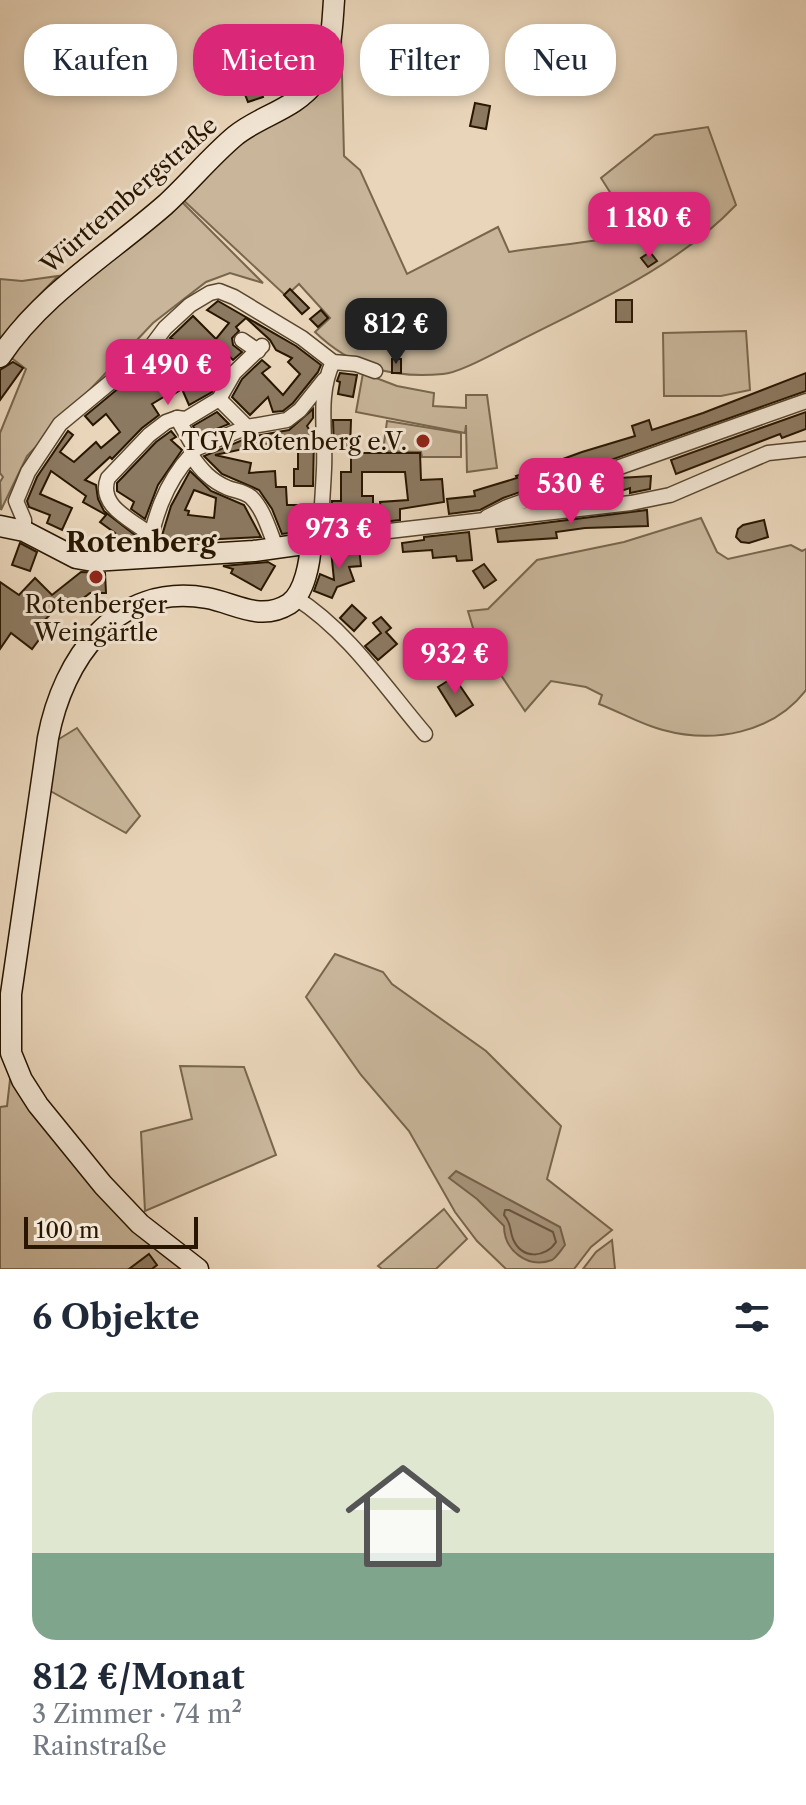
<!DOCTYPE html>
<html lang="de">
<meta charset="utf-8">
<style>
:root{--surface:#fff;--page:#f6f6f7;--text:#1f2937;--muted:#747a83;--accent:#db2777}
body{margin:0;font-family:"Libre Caslon Text",serif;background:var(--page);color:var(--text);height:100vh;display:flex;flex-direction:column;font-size:30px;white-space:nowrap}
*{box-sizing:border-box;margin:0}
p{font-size:26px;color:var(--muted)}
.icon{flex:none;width:44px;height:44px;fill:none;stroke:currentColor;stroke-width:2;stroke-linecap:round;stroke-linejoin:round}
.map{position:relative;height:1269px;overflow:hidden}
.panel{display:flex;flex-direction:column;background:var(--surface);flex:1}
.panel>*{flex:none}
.top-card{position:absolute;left:24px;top:24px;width:758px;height:72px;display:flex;gap:16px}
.scale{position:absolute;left:24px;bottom:20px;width:174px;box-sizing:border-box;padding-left:8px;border:4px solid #281600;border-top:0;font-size:22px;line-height:28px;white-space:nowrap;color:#281600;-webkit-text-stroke:6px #f1e4d2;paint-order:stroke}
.price{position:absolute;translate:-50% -68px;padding:0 18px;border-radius:16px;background:var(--accent);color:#fff;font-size:26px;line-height:52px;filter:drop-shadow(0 2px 4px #0008)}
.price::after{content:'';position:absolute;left:50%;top:48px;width:24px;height:18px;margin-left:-12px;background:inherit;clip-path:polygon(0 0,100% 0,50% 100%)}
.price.current{background:#222;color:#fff}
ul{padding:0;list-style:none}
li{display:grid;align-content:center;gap:16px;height:424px;padding:0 32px}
li span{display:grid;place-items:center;height:248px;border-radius:24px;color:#555}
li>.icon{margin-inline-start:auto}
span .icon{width:144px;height:144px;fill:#fffc;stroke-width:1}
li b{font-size:34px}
h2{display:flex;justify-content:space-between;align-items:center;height:96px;padding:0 32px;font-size:34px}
.pill{padding:0 28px;border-radius:32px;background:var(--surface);box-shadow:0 4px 12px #0003;font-size:28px;line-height:72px}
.pill.current{background:var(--accent);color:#fff}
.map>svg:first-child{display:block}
.green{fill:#c8b59a;stroke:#78664d;stroke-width:2}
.water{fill:#a7947b;stroke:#74624a;stroke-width:2}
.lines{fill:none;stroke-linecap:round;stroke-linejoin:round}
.shore{stroke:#68553e;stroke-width:2}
.building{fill:#8c7961;stroke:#281600;stroke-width:2;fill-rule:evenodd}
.street-casing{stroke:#58462e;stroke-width:17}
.secondary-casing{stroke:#281600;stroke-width:23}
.street{stroke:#f1e4d2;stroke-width:14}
.secondary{stroke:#f1e4d2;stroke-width:20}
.poi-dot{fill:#8f2418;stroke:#f1e4d2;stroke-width:3}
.labels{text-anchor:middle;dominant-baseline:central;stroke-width:6;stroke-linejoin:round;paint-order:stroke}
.street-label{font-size:24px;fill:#281600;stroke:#f1e4d2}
.poi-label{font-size:24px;fill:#281600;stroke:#f1e4d2;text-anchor:end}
.quarter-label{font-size:28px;font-weight:bold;fill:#281600;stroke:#f1e4d2}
</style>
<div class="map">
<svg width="806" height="1269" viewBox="0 0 806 1269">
<rect width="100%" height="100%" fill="#e9d5ba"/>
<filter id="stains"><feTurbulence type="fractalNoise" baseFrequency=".0025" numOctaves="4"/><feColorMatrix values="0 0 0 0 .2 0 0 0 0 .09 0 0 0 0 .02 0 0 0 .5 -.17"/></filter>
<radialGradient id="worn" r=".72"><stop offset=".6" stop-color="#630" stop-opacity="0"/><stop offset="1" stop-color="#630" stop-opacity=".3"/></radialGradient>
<g class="green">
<path d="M341,33L344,156L360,170L407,274L498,227L509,252C552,245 594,243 636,233L601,178L655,135L708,127L736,205C676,268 591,304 515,343C498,351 460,373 443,374C393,379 351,367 315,332L330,318L299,284L286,296L181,198L256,130L297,112L316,97L332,71Z"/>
<path d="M179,199L263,283L230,273L206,282L153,323L27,456L1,510L0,482L3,477L0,473V433L26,369L9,356L44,311Z"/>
<path d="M58,276L18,317L0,344V279L22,281Z"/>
<path d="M746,331L750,390L721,396H664L663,333Z"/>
<path d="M363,373L397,386L434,393L433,406L466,408V395H487L497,468L467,472L466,425L465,433L356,412Z"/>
<path d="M387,421L461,433V457H422L421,452L383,451Z"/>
<path d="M701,518L717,552L728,559L791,545L802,551L806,549V690C773,733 714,744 663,730C642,725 620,712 599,704L602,695L586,687L551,681L525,711L476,638L468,611L488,609L537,560L624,542Z"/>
<path d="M77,728L140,816L126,833L45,788L54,742Z"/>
<path d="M335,954L383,972L392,984L486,1051L561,1126L547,1179L612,1230L591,1247L574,1269H506L477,1241L455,1212L409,1131L361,1075L306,997Z"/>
<path d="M180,1066L244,1067L276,1155L145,1211L141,1132L192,1119Z"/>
<path d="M11,1071L187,1269H0V1107L7,1106Z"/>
<path d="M444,1209L467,1239L436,1269H382L378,1266Z"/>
<path d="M612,1240L615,1269H583L596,1252Z"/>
</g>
<path class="water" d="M456,1171L560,1227L565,1245C561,1250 557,1257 552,1260C527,1269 504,1250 504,1226L477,1199L449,1178Z"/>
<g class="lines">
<path class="shore" d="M505,1210H509L553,1232L556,1242C546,1258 522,1260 513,1239C509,1229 512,1224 504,1215Z"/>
</g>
<g class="building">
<path d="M285,39L294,69L258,81L263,97L248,102L233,64L227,66L222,52L250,43L253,49Z"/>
<path d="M475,103L490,106L486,129L470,126Z"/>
<path d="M650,252L657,261L648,267L641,258Z"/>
<path d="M290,289L309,308L302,314L284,295Z"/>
<rect x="616" y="300" width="16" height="22"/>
<path d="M218,301L296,346L321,365L318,372L293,403L283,411L273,412L268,397L250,415L232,397L242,379L262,360L270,367L262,373L283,395L300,374L288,362L292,358L276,350L270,340L246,318L236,327L239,331L232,338L233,345L242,352L233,360L230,357L216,367L221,375L212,392L189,405L182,389L174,394L172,392L152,404L159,415L142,428L112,459L110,457L85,480L96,485L98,499L104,511L140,539L138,545L119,546L110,539L115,533L100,522L106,515L83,502L86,496L51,471L40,494L72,508L62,530L47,523L50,515L29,507L27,501L37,477L68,431L73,435L60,452L74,462L96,442L101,448L120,432L106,414L93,425L85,416L149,363L152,368L167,359L181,364L190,361L193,353L191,348L170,338L193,316L216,339L229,323L207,310Z"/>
<path d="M321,310L328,318L318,327L310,319Z"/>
<rect x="392" y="359" width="9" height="14"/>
<path d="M13,362L23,368L0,400V370Z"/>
<path d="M340,373L357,375L353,397L338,394L340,382L337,381Z"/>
<path d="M806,373V391L503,498L480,510L449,514L447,499L475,496L474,491L517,478L516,476L582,452L635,436L632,426L649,420L652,430L703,413Z"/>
<path d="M313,409V418L307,426L314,437L313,486H294V469H298V447L294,438L215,455L251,463L249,473L275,471L276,487H286L287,505H312L310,530L282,534L272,509L259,490L222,474L204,456L250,437L289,430Z"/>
<path d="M217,412L229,424L199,436L193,426Z"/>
<path d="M806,412V429L782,438L780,434L676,474L671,460Z"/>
<path d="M333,420H351L350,450H334Z"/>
<path d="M171,431L176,437L171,440L182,450L158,485L145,519L131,509L134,502L117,491V483L156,442Z"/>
<path d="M351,453H420L421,480L442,479L444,502L400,509V520L382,522L380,502L408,500L405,472H362V496H373V505H361L362,524L331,528L332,501H341V472H351Z"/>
<path d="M190,471L211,491L244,505L261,537L160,542L171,506ZM194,490L216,498L214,518L188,515L189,511L185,510Z"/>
<path d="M651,476L650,489L630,493V488L605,496L578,499L577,493L619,478Z"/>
<path d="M647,510L648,526L585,528L556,532L557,538L498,542L496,529Z"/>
<path d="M764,520L768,537L749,543L741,542L736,537L738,529L743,525Z"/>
<path d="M469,532L472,560L457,561L456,556L433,558L432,550L403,552L402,543L424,540V537Z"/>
<path d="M20,543L37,552L30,571L12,565Z"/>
<path d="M359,547L361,566L349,567L354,581L337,587L332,598L314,591L320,574L334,580L331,550Z"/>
<path d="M268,562L275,566L261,590L231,573L233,569L223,566Z"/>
<path d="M484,564L496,580L484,588L473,571Z"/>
<path d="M81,572L105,573L106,593H90L68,610L62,602L41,624L47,629L32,649L11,633L0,649V582L19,595L35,578L52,595Z"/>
<path d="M352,605L366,618L354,631L340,618Z"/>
<path d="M381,617L391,628L386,632L397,644L378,660L365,646L381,633L373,623Z"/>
<path d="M454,677L473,705L456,716L438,687Z"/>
<path d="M149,1254L157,1265L152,1269H129Z"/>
</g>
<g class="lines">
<g class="street-casing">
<g id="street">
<path d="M242,340L258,351"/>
<path d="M149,349H168L183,354"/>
<path d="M219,399L247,427"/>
<path d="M177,418L195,449"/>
<path d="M191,455L195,449L247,427L287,420L300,410L324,380"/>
<path d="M487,517L507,507L806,401"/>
<path d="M24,531V520L16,501L28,472L60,424L147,352L165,328L190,305L210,293L219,291L234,297L302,338L333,362L356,364L375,371"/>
<path d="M151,535C132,520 97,506 108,478L149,435L166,422L177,418L186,419L219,399L234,373L262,346"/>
<path d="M320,539C321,516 323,492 324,469C326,433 317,395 333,362"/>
<path d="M311,543L320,539L631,503L670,495L768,453L806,449"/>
<path d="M146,557C154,519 164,484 191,455C201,470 211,481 228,488C236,491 243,491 251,497C264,510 269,530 276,547"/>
<path d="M296,598C348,631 385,687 425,734"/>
</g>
</g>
<g class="secondary-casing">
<g id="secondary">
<path d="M0,357C42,294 109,254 165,205C189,183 210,157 235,136C259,116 296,109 315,82C332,59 332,27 334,0"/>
<path d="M0,526L24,531L76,558L93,561L254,551L311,543C310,561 305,593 289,604C260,622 235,603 207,598C116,582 63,659 48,738L11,994V1053L22,1080L38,1105L103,1185L140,1224L198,1269"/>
</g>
</g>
<use href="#street" class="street"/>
<use href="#secondary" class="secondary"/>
</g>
<g class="poi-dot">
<circle cx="423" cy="441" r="8"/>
<circle cx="96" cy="577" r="8"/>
</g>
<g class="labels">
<g class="street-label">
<text transform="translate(129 195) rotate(-41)">Württembergstraße</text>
</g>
<g class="poi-label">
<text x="407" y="441">TGV Rotenberg e.V.</text>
<text x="96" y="604" text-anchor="middle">Rotenberger<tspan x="96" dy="28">Weingärtle</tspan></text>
</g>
<g class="quarter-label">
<text x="141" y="542">Rotenberg</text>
</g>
</g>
<rect width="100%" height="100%" filter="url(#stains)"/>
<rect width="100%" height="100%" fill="url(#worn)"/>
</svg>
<div class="scale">100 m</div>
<b class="price" style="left:649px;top:260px">1 180 €</b>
<b class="price current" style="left:396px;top:366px">812 €</b>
<b class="price" style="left:168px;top:407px">1 490 €</b>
<b class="price" style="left:571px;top:526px">530 €</b>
<b class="price" style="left:339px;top:571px">973 €</b>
<b class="price" style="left:455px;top:696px">932 €</b>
<div class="top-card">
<a class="pill">Kaufen</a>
<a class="pill current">Mieten</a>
<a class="pill">Filter</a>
<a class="pill">Neu</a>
</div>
</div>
<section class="panel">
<h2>6 Objekte<svg class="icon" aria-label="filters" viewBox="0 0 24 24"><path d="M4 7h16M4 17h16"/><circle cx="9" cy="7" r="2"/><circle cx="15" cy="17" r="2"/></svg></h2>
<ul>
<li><span style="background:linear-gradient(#dfe7d0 65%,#7fa58c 0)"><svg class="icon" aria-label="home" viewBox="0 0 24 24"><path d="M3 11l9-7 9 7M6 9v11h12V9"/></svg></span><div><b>812 €/Monat</b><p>3 Zimmer · 74 m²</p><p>Rainstraße</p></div></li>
</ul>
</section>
